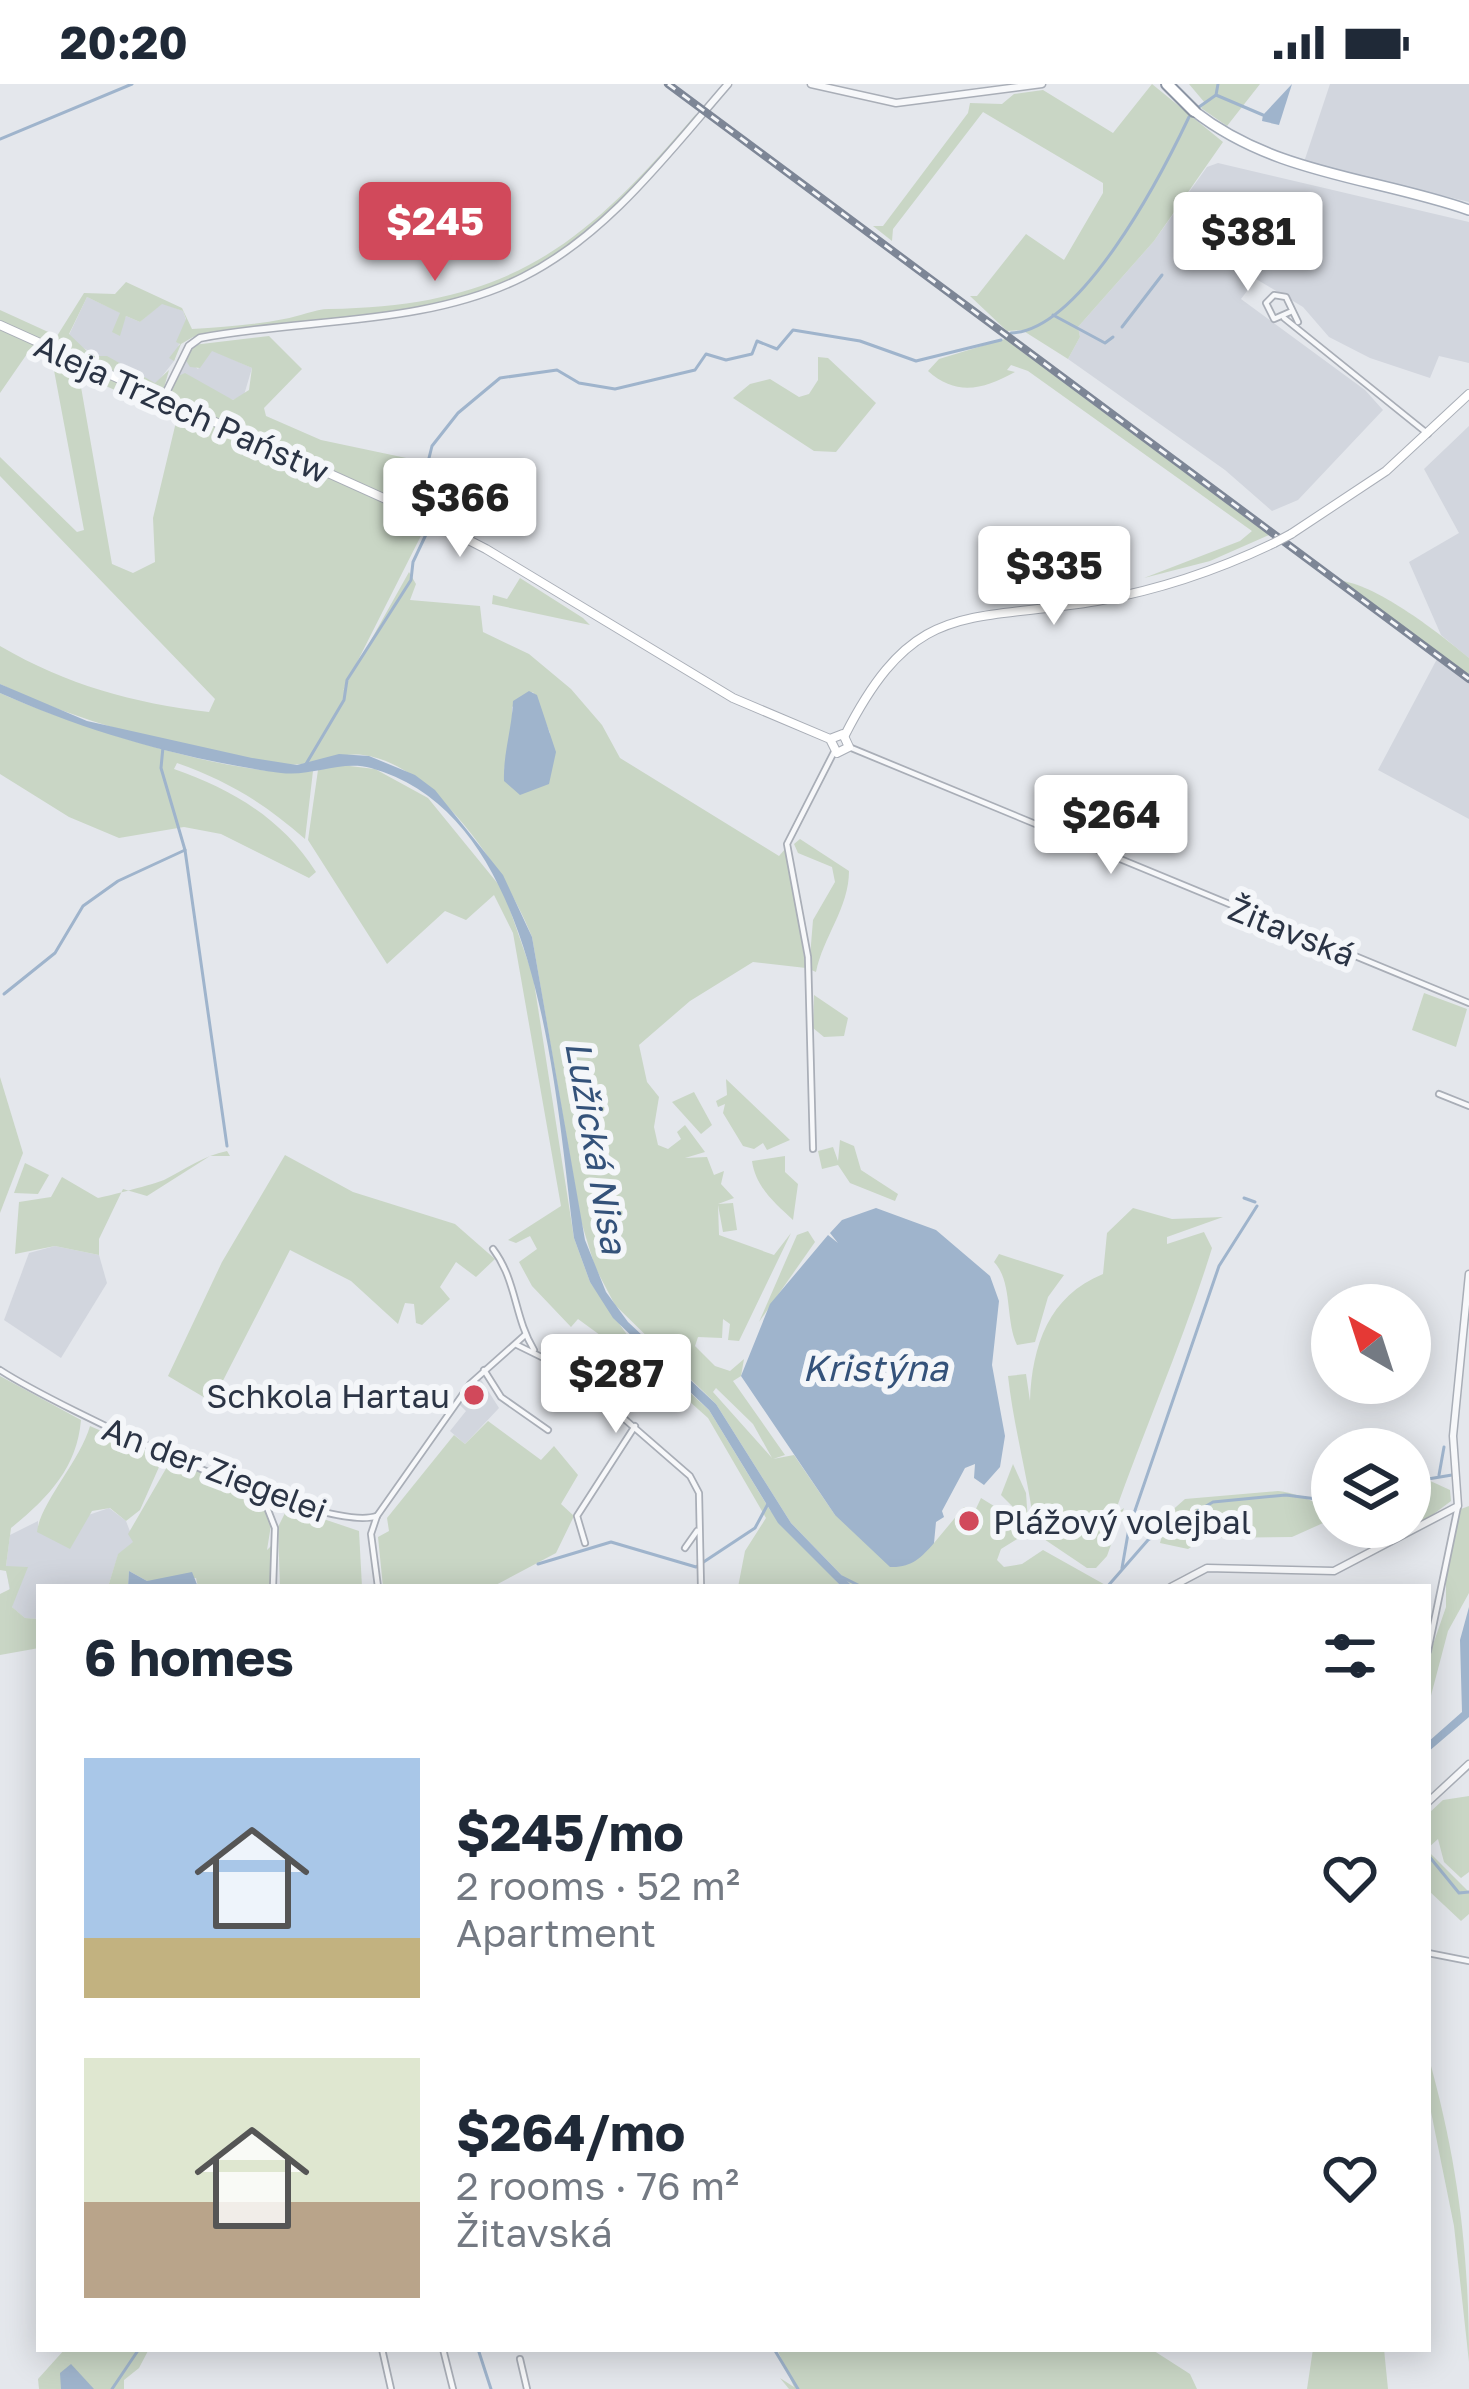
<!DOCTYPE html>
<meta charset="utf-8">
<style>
:root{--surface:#fff;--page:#f2f2f3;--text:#1f2937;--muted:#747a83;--accent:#d1495b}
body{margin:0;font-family:"Golos Text",sans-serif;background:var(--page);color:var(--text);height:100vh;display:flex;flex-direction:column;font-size:45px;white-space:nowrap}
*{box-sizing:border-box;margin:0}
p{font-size:39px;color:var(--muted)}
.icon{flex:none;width:66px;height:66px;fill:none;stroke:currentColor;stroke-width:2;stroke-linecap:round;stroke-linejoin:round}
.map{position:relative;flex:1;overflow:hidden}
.panel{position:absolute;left:36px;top:1500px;width:1395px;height:768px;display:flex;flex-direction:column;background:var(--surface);border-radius:0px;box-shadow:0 6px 30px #0003}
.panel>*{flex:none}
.needle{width:78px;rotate:321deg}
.fabs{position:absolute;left:1311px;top:1200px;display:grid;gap:24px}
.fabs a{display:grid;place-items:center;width:120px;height:120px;border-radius:50%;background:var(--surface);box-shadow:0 6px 30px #0003;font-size:60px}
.price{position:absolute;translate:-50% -102px;padding:0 27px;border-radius:12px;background:#fff;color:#222;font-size:39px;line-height:78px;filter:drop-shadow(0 3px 6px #0008)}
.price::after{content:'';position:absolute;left:50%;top:72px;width:36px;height:27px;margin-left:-18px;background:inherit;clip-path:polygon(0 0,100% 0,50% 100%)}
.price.selected{background:var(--accent);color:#fff}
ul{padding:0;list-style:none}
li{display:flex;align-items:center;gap:36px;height:300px;padding:0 48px}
li span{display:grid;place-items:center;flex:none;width:336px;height:240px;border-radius:0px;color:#555}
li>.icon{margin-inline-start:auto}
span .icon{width:144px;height:144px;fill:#fffc;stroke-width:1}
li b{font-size:51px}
h2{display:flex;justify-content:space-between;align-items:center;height:144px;padding:0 48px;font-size:51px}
.status{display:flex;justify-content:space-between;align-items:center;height:84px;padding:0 60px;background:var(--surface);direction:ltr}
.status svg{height:33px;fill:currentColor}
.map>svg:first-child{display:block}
.built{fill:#d2d6de}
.green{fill:#c9d6c5;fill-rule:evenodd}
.water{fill:#9fb4cc}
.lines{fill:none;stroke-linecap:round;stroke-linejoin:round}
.stream{stroke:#9fb4cc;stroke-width:3}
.minor-casing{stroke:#a9aeb7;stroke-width:8}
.tertiary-casing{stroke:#a9aeb7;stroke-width:9}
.secondary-casing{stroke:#a9aeb7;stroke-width:10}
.primary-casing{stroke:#a3abb8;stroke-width:12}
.trunk-casing{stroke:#8b94a3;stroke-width:14}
.minor{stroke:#f7f8fa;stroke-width:4.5}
.tertiary{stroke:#f7f8fa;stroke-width:6}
.secondary{stroke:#fff;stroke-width:8}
.primary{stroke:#fff;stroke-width:9}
.trunk{stroke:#fff;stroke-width:10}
.rail-casing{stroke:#7d8696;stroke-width:8}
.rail{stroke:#f4f6f9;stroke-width:3;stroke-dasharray:9;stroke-linecap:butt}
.secondary-bridge-casing{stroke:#a9aeb7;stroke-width:10;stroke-linecap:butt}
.secondary-bridge{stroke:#fff;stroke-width:8}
.poi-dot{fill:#d1495b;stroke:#f4f6f9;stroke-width:4.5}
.labels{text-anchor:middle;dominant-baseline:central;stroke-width:12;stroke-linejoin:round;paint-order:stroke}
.street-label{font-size:33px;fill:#2b3445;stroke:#f4f6f9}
.poi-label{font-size:33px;fill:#2b3445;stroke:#f4f6f9;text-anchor:end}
.water-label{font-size:36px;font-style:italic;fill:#34527a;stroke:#f4f6f9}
</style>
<div class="status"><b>20:20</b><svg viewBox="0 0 49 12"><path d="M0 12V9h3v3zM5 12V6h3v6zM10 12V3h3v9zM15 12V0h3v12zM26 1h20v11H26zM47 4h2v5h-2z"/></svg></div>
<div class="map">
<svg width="1469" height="2305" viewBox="0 0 1469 2305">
<rect width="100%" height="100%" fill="#e4e7ec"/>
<g class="built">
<path d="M1330,0H1469V118L1304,78Z"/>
<path d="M1218,79L1469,138V279L1439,272L1430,294L1370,274L1329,253L1303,223L1256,195L1241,215L1365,306L1383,326L1298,416L1272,427L1225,386L1068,275L1080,253L1078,243L1154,157L1207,83Z"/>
<path d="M87,213L121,229L118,250L126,232L140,238L162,219L183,227L186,236L174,277L156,300L77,261L69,251Z"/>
<path d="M1009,249L1469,591V735L1378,686L1437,575L1005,255Z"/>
<path d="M212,266L252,284L244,311L233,316L176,293L185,275L198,285Z"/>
<path d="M1469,342V574L1441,551L1409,478L1459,449L1424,385Z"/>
<path d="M55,1162L99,1171L107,1199L61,1274L4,1236L29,1169Z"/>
<path d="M480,1294L499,1324L465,1360L450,1347L466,1327L459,1320Z"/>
<path d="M109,1424L126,1437L134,1458L118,1471L108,1503H39V1535L25,1534L12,1523L6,1482L10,1451L38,1437V1448Z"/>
</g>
<g class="green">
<path d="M1152,0L1223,58L1154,157L1078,243L1080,253L1068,275L1022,246L1007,247L970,212H977L1026,150L1064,176L1103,109V99L983,28L893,145L892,157L873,142H883L968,29L970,19L1002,20L1014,10L1043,6L1113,49Z"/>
<path d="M1189,0H1260L1227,42L1201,24L1205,19Z"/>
<path d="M696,30C691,50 657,80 639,98C603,134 562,170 517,193C426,239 294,236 193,253L181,260L174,277L169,274L180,260L176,258L186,235L183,227L162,220L140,238L126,232L120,252L112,248L120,229L87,213L69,250L92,272H107L155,299L169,286L162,311L168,313L176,293L185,289L233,316L249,306L252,284L212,267L200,284L190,283L185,275L193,261L269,252L302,285L264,324L266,332L321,356L411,375L434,426L343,606L409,488L416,500L410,516L480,522L483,548L529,570L571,605L602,641L620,674L779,772L786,764L806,884L753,878L690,917L639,961L647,998L659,1013L654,1043L658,1061L668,1065L681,1055L677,1048L685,1041L705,1068L685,1074L707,1073L714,1091L724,1087L721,1100L734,1114L718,1120L733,1119L737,1146L723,1148L718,1121L719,1151L774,1171L791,1149L739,1257L728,1256L730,1240L723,1235L722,1254L698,1253L695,1262L715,1282L730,1287L744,1275L741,1292L733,1297L785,1371L773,1375L794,1371L835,1431L934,1459L964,1423L974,1429L981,1414L1015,1435L1003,1448L1011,1446L1019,1454L1001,1465L997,1476L1004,1483L1022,1480L1043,1466L1109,1503H853L791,1439L716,1320L615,1221L595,1183L581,1137L532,853C508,792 434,679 363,671C335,668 309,684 282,680C187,666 86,642 0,600V562C67,601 133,619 209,628L215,615L0,392V373L77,448L84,446L53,281L29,267L0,309V226L57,252L84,209L115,210L126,198L182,224L192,245C223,243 254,241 284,235C298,233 315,225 329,225C509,222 583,163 696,30ZM89,295L174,331L176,338L153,434L155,478L133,489L112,480L81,303ZM533,608L550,649L504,686L512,654V623ZM716,1304L753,1340L772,1374L713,1308Z"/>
<path d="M1005,255L1269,451L1210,477L1144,494L1240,457L1252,447L1028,287L1011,281L1007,286L1015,288C984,305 957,313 928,287L939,275Z"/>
<path d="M818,273L828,274L876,319L836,368L814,367L733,314L750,300L770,295L799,313L809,310L818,296Z"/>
<path d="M520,494L583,534L590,541L492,520L493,511L507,515Z"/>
<path d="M1342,497C1379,502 1440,550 1469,574V591Z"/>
<path d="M0,609C69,640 242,697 313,687L305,755C264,719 228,697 177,679L174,685C231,705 282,734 316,788L309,794L221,750L184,743L119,754L69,733L0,690Z"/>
<path d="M341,681L375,685L428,714L503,806L533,892L574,1154L590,1198L630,1255L709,1326L770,1426L842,1503H738L745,1467L766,1434L708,1334L625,1260L615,1262L578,1235L571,1243L532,1202L519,1178L537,1165L530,1152L516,1159L508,1156L561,1122L513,849L494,811L466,836L445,827L387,880L308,756L318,686Z"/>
<path d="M800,755L849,787C849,824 823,853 816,888L809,885L813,836L835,798L832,783L798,769L794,760Z"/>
<path d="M1424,909L1467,925L1456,963L1412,946Z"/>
<path d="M814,911L848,934L844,952L824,953L813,944Z"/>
<path d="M0,993L23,1069L0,1129Z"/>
<path d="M726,995L790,1056L767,1066L763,1059L754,1065L743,1062L723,1029L725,1020L718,1023L716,1017L727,1011Z"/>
<path d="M694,1008L712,1041L701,1050L672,1018Z"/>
<path d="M840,1056L854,1062L861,1086L898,1110L895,1117L850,1099L838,1081L822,1085L818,1067L833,1063L838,1077Z"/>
<path d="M227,1067L230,1072H210L147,1112L123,1105L99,1155V1171L55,1162L15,1170L19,1118L51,1113L62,1093L98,1114C108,1112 155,1100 164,1096C186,1085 203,1072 227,1067Z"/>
<path d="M285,1071L353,1108L455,1140L495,1175L476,1193L456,1178L440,1203L450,1215L422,1241L416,1239L414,1220L405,1219L398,1240L351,1197L290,1166L212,1318L168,1292L222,1178Z"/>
<path d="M785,1072V1088L798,1100L793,1136C775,1119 756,1104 752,1077Z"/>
<path d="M25,1079L49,1091L38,1110L14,1109Z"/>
<path d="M1133,1124L1172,1135L1223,1133L1167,1153V1160L1204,1148L1212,1164C1184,1255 1146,1341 1114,1431L1124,1424L1107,1472L1096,1484H1087L1035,1449C1029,1396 1014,1346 1008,1292L1026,1290L1030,1317C1032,1261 1049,1212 1103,1190L1107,1149Z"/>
<path d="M808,1147L815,1158L759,1238L797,1151Z"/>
<path d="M999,1170L1064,1191L1048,1213L1035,1258L1017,1261C1005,1236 1013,1198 994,1178Z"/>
<path d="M0,1292L81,1336C77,1384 48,1414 11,1444L6,1482L28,1483L12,1523L25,1534L39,1535V1564L0,1571V1510L10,1505L6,1487L0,1486Z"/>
<path d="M488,1337L541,1376L554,1362L578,1391L561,1420L574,1432L556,1469L492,1503H383L378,1453L389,1447L387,1434L454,1351L465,1360Z"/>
<path d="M90,1342L163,1374L140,1426L126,1437L110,1424L92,1427L70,1465L37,1448C40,1419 80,1377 90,1342Z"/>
<path d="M171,1376L261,1412L271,1441L267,1466L273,1460L272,1503H198L196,1494L147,1497L129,1487L128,1503H108L118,1470L133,1458L128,1450Z"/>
<path d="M1013,1380L1026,1409L1028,1438L1001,1411Z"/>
<path d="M1426,1395L1450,1406L1451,1417L1423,1438L1410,1440V1398Z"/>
<path d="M1278,1407C1301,1409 1310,1420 1332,1421V1435L1292,1453L1205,1454L1188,1465L1160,1459L1168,1430L1185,1415Z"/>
<path d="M1469,1422V1509L1448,1547L1428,1623V1575L1446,1523V1487L1461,1425Z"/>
<path d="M288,1423L359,1447L362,1503H280L278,1443Z"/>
<path d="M1469,1712V1788L1461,1794L1444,1778L1438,1755L1428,1764V1730L1443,1716Z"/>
<path d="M1428,1767L1469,1808V1830L1461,1837L1428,1806Z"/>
<path d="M1428,1971C1458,2078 1469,2167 1469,2278L1454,2142L1428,2013Z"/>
<path d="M65,2265H149L139,2284L124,2296V2305H39L38,2295Z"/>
<path d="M777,2265H1151L1190,2290L1197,2305H789L780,2294L794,2303Z"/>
<path d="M1313,2265H1384L1388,2305H1307Z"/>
</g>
<g class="water">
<path d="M1292,0L1279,41L1262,37L1263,31Z"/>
<path d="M0,600L87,637L252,674L297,681L339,670L369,672L415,691L435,706L503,791L532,853L585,1156L606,1208L628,1238L716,1320L791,1439L853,1503H842L778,1439L709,1326L613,1234L590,1198L574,1154C555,1011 542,731 371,684C340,676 312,693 281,689C186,676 87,648 0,609Z"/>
<path d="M529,607L537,611L556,668L549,700L520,711L504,697C503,669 512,645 513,617Z"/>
<path d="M876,1124L936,1146L990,1192L999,1217L992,1281L1005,1352L1000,1383L984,1401L974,1394L975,1380L965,1384L942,1427L944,1433L936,1438L934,1459C921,1474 911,1484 890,1483L835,1431L741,1292L770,1220L828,1151L838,1159L830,1149L842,1136Z"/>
<path d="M129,1487L147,1497L192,1488L198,1503H128Z"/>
<path d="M1469,1523V1633L1428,1668V1658L1462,1628L1460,1556Z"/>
<path d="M71,2280L94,2305H61L60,2289Z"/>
</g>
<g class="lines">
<g class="stream">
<path d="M1216,11L1263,31"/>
<path d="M1199,23L1216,11L1218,0"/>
<path d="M0,55L132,0"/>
<path d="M1053,231L1105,259L1113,253"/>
<path d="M1122,243L1162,191"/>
<path d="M1011,249C1081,247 1161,92 1189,33"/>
<path d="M435,432L421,406L432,362L458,329L500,294L557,286L579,299L615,305L695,286L706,270L726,276L752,270L757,257L777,265L793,246L860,257L916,277L1001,256"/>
<path d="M163,663L161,684L185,766L227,1062"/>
<path d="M306,680L344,616L347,596L411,496L413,478L430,442"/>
<path d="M4,910L55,869L83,822L118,797L185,766"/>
<path d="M1244,1114L1255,1118"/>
<path d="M1439,1391L1444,1363"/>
<path d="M1410,1398L1452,1391"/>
<path d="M538,1480L611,1458L696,1483L755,1444L769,1418"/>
<path d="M1122,1484L1129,1444L1219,1182L1257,1122"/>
<path d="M842,1493L862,1503"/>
<path d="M1107,1503L1148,1456L1213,1418L1286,1411L1332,1417"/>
<path d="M1428,1771L1459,1809L1469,1808"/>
<path d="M478,2265L491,2305"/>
<path d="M774,2265L798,2305"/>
<path d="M112,2305L139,2265"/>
</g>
<g class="minor-casing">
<g id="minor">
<path d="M1290,228L1274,235L1266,219L1274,211L1286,213L1298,238"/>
<path d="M1284,234L1428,350"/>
<path d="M849,663L1469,919"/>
<path d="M1439,1010L1469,1022"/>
<path d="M813,1065L808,873L787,760L834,668"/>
<path d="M493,1165C517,1197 514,1233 534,1266"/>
<path d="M517,1261L568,1286L690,1392L699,1409L701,1503"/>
<path d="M0,1286C57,1323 322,1451 377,1432"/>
<path d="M484,1286L501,1313L548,1346"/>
<path d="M261,1408L275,1444L273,1503"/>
<path d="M585,1459L577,1432L635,1342"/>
<path d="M685,1464L697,1447"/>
<path d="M378,1503L371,1450L377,1432L470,1300L525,1251"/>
<path d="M1428,1567L1458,1422"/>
<path d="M1428,1869L1469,1877"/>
<path d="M382,2265L391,2305"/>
<path d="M443,2265L453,2305"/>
<path d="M520,2275L527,2305"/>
</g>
</g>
<g class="tertiary-casing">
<g id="tertiary">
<path d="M811,0L896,19L1042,0"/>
<path d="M162,317L189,262L200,254C305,234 426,242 523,193C607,151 668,69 728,0"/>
<path d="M1171,1503L1207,1484L1334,1487L1458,1422L1453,1352L1469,1190"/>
<path d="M1428,1718L1469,1680"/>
</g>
</g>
<g class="secondary-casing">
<g id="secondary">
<path d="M0,241L410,426L486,465L733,614L830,655L837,669L849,663L843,650L830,655"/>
<path d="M1291,450L1386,387L1469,310"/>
<path d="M845,651C915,514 965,539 1097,517C1158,506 1218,486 1274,459"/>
</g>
</g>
<g class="primary-casing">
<path id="primary" d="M1194,27C1276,91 1374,93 1469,126"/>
</g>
<g class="trunk-casing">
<path id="trunk" d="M1167,0L1194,27"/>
</g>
<use href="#minor" class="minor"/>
<use href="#tertiary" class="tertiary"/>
<use href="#secondary" class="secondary"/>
<use href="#primary" class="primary"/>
<use href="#trunk" class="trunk"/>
<g class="rail-casing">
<path id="rail" d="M668,0L1469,595"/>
</g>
<use href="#rail" class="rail"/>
<g class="secondary-bridge-casing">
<path id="secondary-bridge" d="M1274,459L1291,450"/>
</g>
<use href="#secondary-bridge" class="secondary-bridge"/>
</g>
<g class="poi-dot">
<circle cx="474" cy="1311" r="12"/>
<circle cx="969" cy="1437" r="12"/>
</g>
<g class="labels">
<g class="street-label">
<text transform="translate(182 324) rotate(24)">Aleja Trzech Państw</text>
<text transform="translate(1292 847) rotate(22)">Žitavská</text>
<text transform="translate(215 1385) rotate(21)">An der Ziegelei</text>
</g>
<g class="poi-label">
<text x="450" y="1311">Schkola Hartau</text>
<text x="993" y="1437" text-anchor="start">Plážový volejbal</text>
</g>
<g class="water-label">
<text transform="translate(597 1063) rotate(80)">Lužická Nisa</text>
<text x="875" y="1283">Kristýna</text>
</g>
</g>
</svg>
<div class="fabs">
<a><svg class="needle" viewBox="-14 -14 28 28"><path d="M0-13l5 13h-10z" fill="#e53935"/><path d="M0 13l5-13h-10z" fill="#747a83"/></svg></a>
<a><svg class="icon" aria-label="layers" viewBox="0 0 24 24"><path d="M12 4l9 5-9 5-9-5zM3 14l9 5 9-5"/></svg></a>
</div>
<b class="price selected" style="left:435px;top:200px">$245</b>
<b class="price" style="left:1248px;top:210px">$381</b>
<b class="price" style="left:460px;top:476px">$366</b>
<b class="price" style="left:1054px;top:544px">$335</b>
<b class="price" style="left:1111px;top:793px">$264</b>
<b class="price" style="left:616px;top:1352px">$287</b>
<section class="panel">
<h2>6 homes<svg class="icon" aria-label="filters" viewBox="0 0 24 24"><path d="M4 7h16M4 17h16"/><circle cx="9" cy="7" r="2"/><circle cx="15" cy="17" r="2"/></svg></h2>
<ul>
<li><span style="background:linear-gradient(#a9c7e8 75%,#c2b280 0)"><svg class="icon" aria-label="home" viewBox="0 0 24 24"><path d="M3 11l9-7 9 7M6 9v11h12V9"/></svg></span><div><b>$245/mo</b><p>2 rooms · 52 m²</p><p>Apartment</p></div><svg class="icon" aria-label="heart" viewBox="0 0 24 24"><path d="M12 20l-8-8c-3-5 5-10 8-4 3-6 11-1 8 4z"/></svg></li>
<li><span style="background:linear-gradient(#dfe7d0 60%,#b9a48a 0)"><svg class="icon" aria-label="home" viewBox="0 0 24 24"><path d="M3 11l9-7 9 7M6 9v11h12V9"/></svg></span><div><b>$264/mo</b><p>2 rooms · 76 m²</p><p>Žitavská</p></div><svg class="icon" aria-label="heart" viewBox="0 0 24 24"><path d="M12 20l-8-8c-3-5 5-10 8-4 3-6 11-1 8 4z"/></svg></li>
</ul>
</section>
</div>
